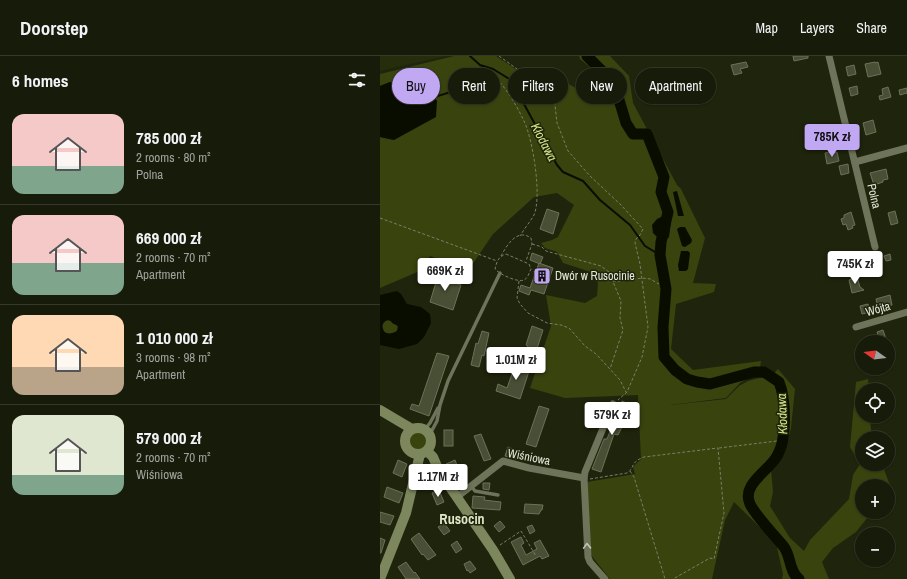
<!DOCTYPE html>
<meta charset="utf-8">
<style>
:root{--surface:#171b09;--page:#242817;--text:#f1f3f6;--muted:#9ea19c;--line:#36392a;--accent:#c1a8f3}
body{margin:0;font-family:"Archivo Narrow",sans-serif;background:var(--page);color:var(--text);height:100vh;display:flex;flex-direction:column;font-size:15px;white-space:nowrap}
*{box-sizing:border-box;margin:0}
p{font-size:13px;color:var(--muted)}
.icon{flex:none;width:22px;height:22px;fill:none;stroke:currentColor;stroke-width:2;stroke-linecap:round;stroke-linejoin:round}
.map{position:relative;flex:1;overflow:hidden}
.sheet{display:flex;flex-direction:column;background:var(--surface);width:380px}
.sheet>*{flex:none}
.guide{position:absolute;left:12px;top:12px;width:380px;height:36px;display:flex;gap:8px}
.needle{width:26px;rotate:284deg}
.fabs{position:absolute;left:475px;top:279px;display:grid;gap:8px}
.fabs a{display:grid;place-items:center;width:40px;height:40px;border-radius:50%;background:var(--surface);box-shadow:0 1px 3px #0004,0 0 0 1px var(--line);font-size:20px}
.price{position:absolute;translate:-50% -34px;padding:0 9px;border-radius:4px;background:#fff;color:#222;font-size:13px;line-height:26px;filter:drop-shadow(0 1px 2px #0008)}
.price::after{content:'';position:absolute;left:50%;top:24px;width:12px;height:9px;margin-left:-6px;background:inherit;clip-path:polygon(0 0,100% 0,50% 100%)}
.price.active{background:var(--accent);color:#111}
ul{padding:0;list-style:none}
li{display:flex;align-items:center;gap:12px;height:100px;padding:0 12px}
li+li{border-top:1px solid var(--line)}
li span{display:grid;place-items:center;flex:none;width:112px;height:80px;border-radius:12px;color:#555}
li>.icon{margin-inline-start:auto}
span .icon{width:48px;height:48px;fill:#fffc;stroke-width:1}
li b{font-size:17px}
h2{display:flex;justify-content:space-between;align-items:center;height:48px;padding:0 12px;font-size:17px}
.chip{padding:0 14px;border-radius:18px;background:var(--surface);box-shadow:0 1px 3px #0004,0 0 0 1px var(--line);font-size:14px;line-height:36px}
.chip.active{background:var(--accent);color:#111}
header{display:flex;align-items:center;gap:24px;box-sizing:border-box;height:56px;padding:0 20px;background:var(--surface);border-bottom:1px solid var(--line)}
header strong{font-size:19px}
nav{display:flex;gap:22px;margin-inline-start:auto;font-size:14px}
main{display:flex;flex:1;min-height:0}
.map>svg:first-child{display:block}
.built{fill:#262d0d}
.green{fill:#39430e}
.water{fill:#090d00;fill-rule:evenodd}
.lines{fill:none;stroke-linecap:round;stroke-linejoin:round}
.stream{stroke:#090d00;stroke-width:2}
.river{stroke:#090d00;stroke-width:11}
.building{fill:#494f35;stroke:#6b7257}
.path{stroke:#7a7e6a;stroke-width:1;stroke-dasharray:3 2;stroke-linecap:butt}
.lane{stroke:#6d7459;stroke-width:3.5}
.street{stroke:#6d7459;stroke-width:7}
.secondary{stroke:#7d875d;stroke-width:10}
.oneway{stroke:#c0c5b3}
.labels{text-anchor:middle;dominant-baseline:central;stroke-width:3;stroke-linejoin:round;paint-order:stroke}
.street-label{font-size:12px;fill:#e4e8d9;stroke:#1f240c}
.poi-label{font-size:12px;fill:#e4e8d9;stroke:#1f240c;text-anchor:start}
.water-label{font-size:13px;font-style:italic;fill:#cfe582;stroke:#1f240c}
.quarter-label{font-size:14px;font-weight:bold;fill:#dfe7c8;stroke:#1f240c}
</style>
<header>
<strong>Doorstep</strong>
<nav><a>Map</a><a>Layers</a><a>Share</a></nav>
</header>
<main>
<section class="sheet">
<h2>6 homes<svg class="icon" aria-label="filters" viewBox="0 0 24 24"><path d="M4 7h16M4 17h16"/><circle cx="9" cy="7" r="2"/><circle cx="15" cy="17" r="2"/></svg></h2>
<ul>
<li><span style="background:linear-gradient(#f6c9c9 65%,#7fa58c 0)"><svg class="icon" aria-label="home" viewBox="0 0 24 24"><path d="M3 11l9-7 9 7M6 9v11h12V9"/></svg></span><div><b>785 000 zł</b><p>2 rooms · 80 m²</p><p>Polna</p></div></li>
<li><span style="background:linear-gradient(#f6c9c9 60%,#7fa58c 0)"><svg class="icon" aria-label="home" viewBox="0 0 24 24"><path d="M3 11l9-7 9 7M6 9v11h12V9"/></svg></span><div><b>669 000 zł</b><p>2 rooms · 70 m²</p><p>Apartment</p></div></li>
<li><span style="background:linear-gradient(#ffd9b3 65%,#b9a48a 0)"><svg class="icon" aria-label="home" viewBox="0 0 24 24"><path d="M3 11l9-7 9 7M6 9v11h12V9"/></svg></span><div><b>1 010 000 zł</b><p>3 rooms · 98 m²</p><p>Apartment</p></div></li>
<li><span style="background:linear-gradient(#dfe7d0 75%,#7fa58c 0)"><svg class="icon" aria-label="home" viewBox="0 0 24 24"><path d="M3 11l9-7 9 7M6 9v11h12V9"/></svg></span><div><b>579 000 zł</b><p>2 rooms · 70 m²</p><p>Wiśniowa</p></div></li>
</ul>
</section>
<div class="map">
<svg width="527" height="523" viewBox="0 0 527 523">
<rect width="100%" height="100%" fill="#1f240c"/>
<path class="built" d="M0,0H66L0,15Z"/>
<g class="green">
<path d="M74,0H116L140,16L164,28L185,26L212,41L225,45V24L200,3L199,0H230L249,20L253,47L297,129L301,133L325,182L313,227L336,228L334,236L296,248L291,293L313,314L381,305L379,320L369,322L360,327L346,342L290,349L346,343L359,330L368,325L379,322H387L388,324L398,313L415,333L411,372L404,399L391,414L393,436L390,450L410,482L424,495L430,484L469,443L473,419L480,408L470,391L476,326L488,323L489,334H482V360H490L491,374L493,382H482V408H502L511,432L508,436V430H482V456H492L476,476L453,492L442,506L449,523H402L403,518L396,487L354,446L345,464L332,523H230L211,499L207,426L255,418L253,411L261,403L258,339L185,342L150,332L171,270L166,239L205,247L217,240L218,227L211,216L183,207L177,196L165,192L161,187L172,184L178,181L194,149L177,137L154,141L113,178L88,215L50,200L42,214L0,232V81L14,84L10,26L0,30V18Z"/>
<path d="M9,264L16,268L18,272C16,278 10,279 5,277L2,270L5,265Z"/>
<circle cx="38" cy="385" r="9"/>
</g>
<g class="water">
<path d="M38,25L46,30L57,45L56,61L14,84L0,81V30L10,26Z"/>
<path d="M297,135L304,160H298L293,136Z"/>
<path d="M285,159L291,166L289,181L286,184L276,180L273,177L272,169L277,163Z"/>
<path d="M300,171H305L312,184L311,187L305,191L302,190L297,173Z"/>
<path d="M301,195H308L310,197L308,213L306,215H299L298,209Z"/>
<path d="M17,235L21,238L27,248L41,251L50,258L51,267L44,281L37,288L19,293L0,289V239ZM7,264L11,265L12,267L18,270L17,275C9,280 0,277 3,267Z"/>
</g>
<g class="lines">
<g class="stream">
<path d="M90,0L100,9L113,13L131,24L177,109L183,116L203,125L220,144L250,169L265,190L280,199"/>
<path d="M55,41C80,33 87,33 103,10"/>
</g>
<path class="river" d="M207,0L222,15L233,24L246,67L253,78H267L284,121L281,136L288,156L281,186L280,199L286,233L283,271L284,301L295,314L307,323L317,326L330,328L374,316H384L399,326C406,343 407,384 397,400C389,415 361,428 370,448C375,459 395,480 404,491C411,500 409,516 419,523"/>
</g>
<g class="building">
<path d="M413,0H428V2L414,5Z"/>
<path d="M366,6L368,11L360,13L362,17L354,19L351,9Z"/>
<path d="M495,6V7L498,6L501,18L488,21L485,8Z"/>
<path d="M474,9L476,18L468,20L466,11Z"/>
<path d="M477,30L478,38L471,40L469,32Z"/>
<path d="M508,31L511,41L500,44L499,40L503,39L502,33Z"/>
<path d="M527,32V37L520,39L519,34Z"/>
<path d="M493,64L496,76L486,79L483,67Z"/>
<path d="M450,96V98L457,96L459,105L447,108L445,97Z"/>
<path d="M468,108L469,117L461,119L459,110Z"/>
<path d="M506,113L508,123L503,124V126L494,129L490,117Z"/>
<path d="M167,153L179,157L173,178L160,173Z"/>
<path d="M515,155L518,167L511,169L508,157Z"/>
<path d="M471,156L475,169L472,170L473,172L468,174L466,168L463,169L461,163L464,162V159Z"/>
<path d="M152,197L163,201L160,208L150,204Z"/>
<path d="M510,198L511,204L506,205L504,200Z"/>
<path d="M478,201L479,206L469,208L468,204Z"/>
<path d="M159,207L173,212L164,238L151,234L149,239L139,235L141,229L150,232Z"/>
<path d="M60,213L66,215L64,223L81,229L73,254L50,246Z"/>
<path d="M477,221L480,231L484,234L472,237L469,224Z"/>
<path d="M510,239L512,249L504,250L505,254L499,255L496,243Z"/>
<path d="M488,248L490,256L482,258L480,250Z"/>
<path d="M152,270L163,274L155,299L149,297L147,293L148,290L146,289Z"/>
<path d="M503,274L507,286H494L493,281L498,279L497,276Z"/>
<path d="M102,275L109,277L104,300L102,299L99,311L91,309L96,287L98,288Z"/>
<path d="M57,297L69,300L49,360L30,353L32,348L39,350Z"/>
<path d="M137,304L151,309L140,343L116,335L118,328L127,332Z"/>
<path d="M242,345L251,349L243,369L238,379L234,378L221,416L212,413L224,383H227L234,365H235Z"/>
<path d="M159,350L169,353L156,391L146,388Z"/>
<rect x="64" y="374" width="9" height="16"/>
<path d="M101,378L111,403L104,405L94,380Z"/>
<path d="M128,391L135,394L137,399L136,403L125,400Z"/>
<path d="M18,404L27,408L22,421L13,417Z"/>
<path d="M75,404L80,417L78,418L82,424L80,425H86L78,431L72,422L66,408Z"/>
<path d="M103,427H110L109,434L103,433Z"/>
<path d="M7,431L23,437L19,447L4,441Z"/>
<path d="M59,434L64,446L57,449L52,437Z"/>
<path d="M93,440L105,441L104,444L121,446L120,454L92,452Z"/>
<path d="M145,448L163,449L162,454H161L159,458L144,457Z"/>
<path d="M0,456L14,460L10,469L0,466Z"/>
<path d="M120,465L125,471L119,476L114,470Z"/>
<path d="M64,467L70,475L64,479L58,471Z"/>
<path d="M152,469L155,475L150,478L147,471Z"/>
<path d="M39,477L56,499L48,504L43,498L42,499L31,483Z"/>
<path d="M141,481L144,487L141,489L146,499L157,493L154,487L160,484L169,500L162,503L160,500L143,509L131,486Z"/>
<path d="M0,482L5,484L1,497H0Z"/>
<path d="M77,485L82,493L76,497L71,489Z"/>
<path d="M90,505L96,513L90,517L88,514L87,515L84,508Z"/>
<path d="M26,506L34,517L35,516L40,523H26L18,511Z"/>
</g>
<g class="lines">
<g class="path">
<path d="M119,0L137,13L164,26L174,40L177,67L188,95L210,120L241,149L263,173L260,179L256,183L255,187L260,208L268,271L262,301L247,336L238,344"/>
<path d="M113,19C125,30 137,50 144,65C153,84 162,140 154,159C150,166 144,173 140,180"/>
<path d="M0,162L117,205"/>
<path d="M152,188L162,191L166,195L221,210L229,216L241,245L240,262L243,274L230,313"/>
<path d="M126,198L149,208L151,213C149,217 148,222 144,224C138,227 119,218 115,213C117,205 118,201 126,198Z"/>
<path d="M121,200C127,189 137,172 151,182L152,188L146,205"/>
<path d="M139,225L137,242L140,248L148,257L167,267L181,269L189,272L205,290L216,298L240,324L246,336"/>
<path d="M233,225C245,227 258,220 270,223C273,224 276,227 279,228"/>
<path d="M339,392L397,385"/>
<path d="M250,415L254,421L285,523"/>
<path d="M210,423L247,417C255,412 250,406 264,401L338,392L344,457L334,503L330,502L293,523"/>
<path d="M120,489L141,475L156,500"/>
</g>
<g class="lane">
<path d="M45,373L50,367L58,352"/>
<path d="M50,378L57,365L60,349L68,325L120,217"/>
<path d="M91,430L95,435L118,439"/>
</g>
<g class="street">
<path d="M449,0L495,191"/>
<path d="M475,106L527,92"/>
<path d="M476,271L527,256"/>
<path d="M77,441L123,405L149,412L204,422"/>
<path d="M225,523L210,506L208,501L204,422L205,416L233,348"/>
</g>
<g class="secondary">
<path d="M0,354L32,373"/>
<circle cx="38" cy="385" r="13"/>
<path d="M47,395L53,401L59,415L113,494L130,523"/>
<path d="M0,523L26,457L40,398"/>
</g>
</g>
<defs><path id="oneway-chevron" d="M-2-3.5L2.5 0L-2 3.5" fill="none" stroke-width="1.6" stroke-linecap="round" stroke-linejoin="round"/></defs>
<use class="oneway" href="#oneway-chevron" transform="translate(207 490) rotate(-92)"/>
<defs>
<g id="building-square" transform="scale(0.9)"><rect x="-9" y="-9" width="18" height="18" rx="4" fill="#c1a8f3" stroke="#1f240c"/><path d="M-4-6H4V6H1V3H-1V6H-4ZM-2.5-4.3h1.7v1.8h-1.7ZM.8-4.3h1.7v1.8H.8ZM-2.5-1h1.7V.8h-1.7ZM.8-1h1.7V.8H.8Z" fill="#111"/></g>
</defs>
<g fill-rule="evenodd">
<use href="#building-square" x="162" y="220"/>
</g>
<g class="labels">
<g class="street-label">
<text transform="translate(494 140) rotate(77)">Polna</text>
<text transform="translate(498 253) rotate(-16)">Wójta</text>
<text transform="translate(149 401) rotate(11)">Wiśniowa</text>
</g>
<g class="poi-label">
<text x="175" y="220">Dwór w Rusocinie</text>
</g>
<g class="water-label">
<text transform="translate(164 86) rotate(62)">Kłodawa</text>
<text transform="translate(402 358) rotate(-92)">Kłodawa</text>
</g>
<g class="quarter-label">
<text x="82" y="463">Rusocin</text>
</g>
</g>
</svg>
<div class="fabs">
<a><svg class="needle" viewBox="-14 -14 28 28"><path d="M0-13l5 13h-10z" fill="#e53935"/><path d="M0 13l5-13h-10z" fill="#9ea19c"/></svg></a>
<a><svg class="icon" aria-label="locate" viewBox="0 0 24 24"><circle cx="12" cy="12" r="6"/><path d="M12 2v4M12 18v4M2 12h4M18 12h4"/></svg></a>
<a><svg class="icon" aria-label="layers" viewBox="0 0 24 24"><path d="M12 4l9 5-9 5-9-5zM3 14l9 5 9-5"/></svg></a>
<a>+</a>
<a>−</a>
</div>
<b class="price active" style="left:452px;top:102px">785K zł</b>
<b class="price" style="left:475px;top:229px">745K zł</b>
<b class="price" style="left:65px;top:236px">669K zł</b>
<b class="price" style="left:136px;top:325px">1.01M zł</b>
<b class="price" style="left:232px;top:380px">579K zł</b>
<b class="price" style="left:58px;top:442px">1.17M zł</b>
<div class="guide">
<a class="chip active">Buy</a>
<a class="chip">Rent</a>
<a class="chip">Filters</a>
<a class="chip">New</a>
<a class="chip">Apartment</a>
</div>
</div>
</main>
